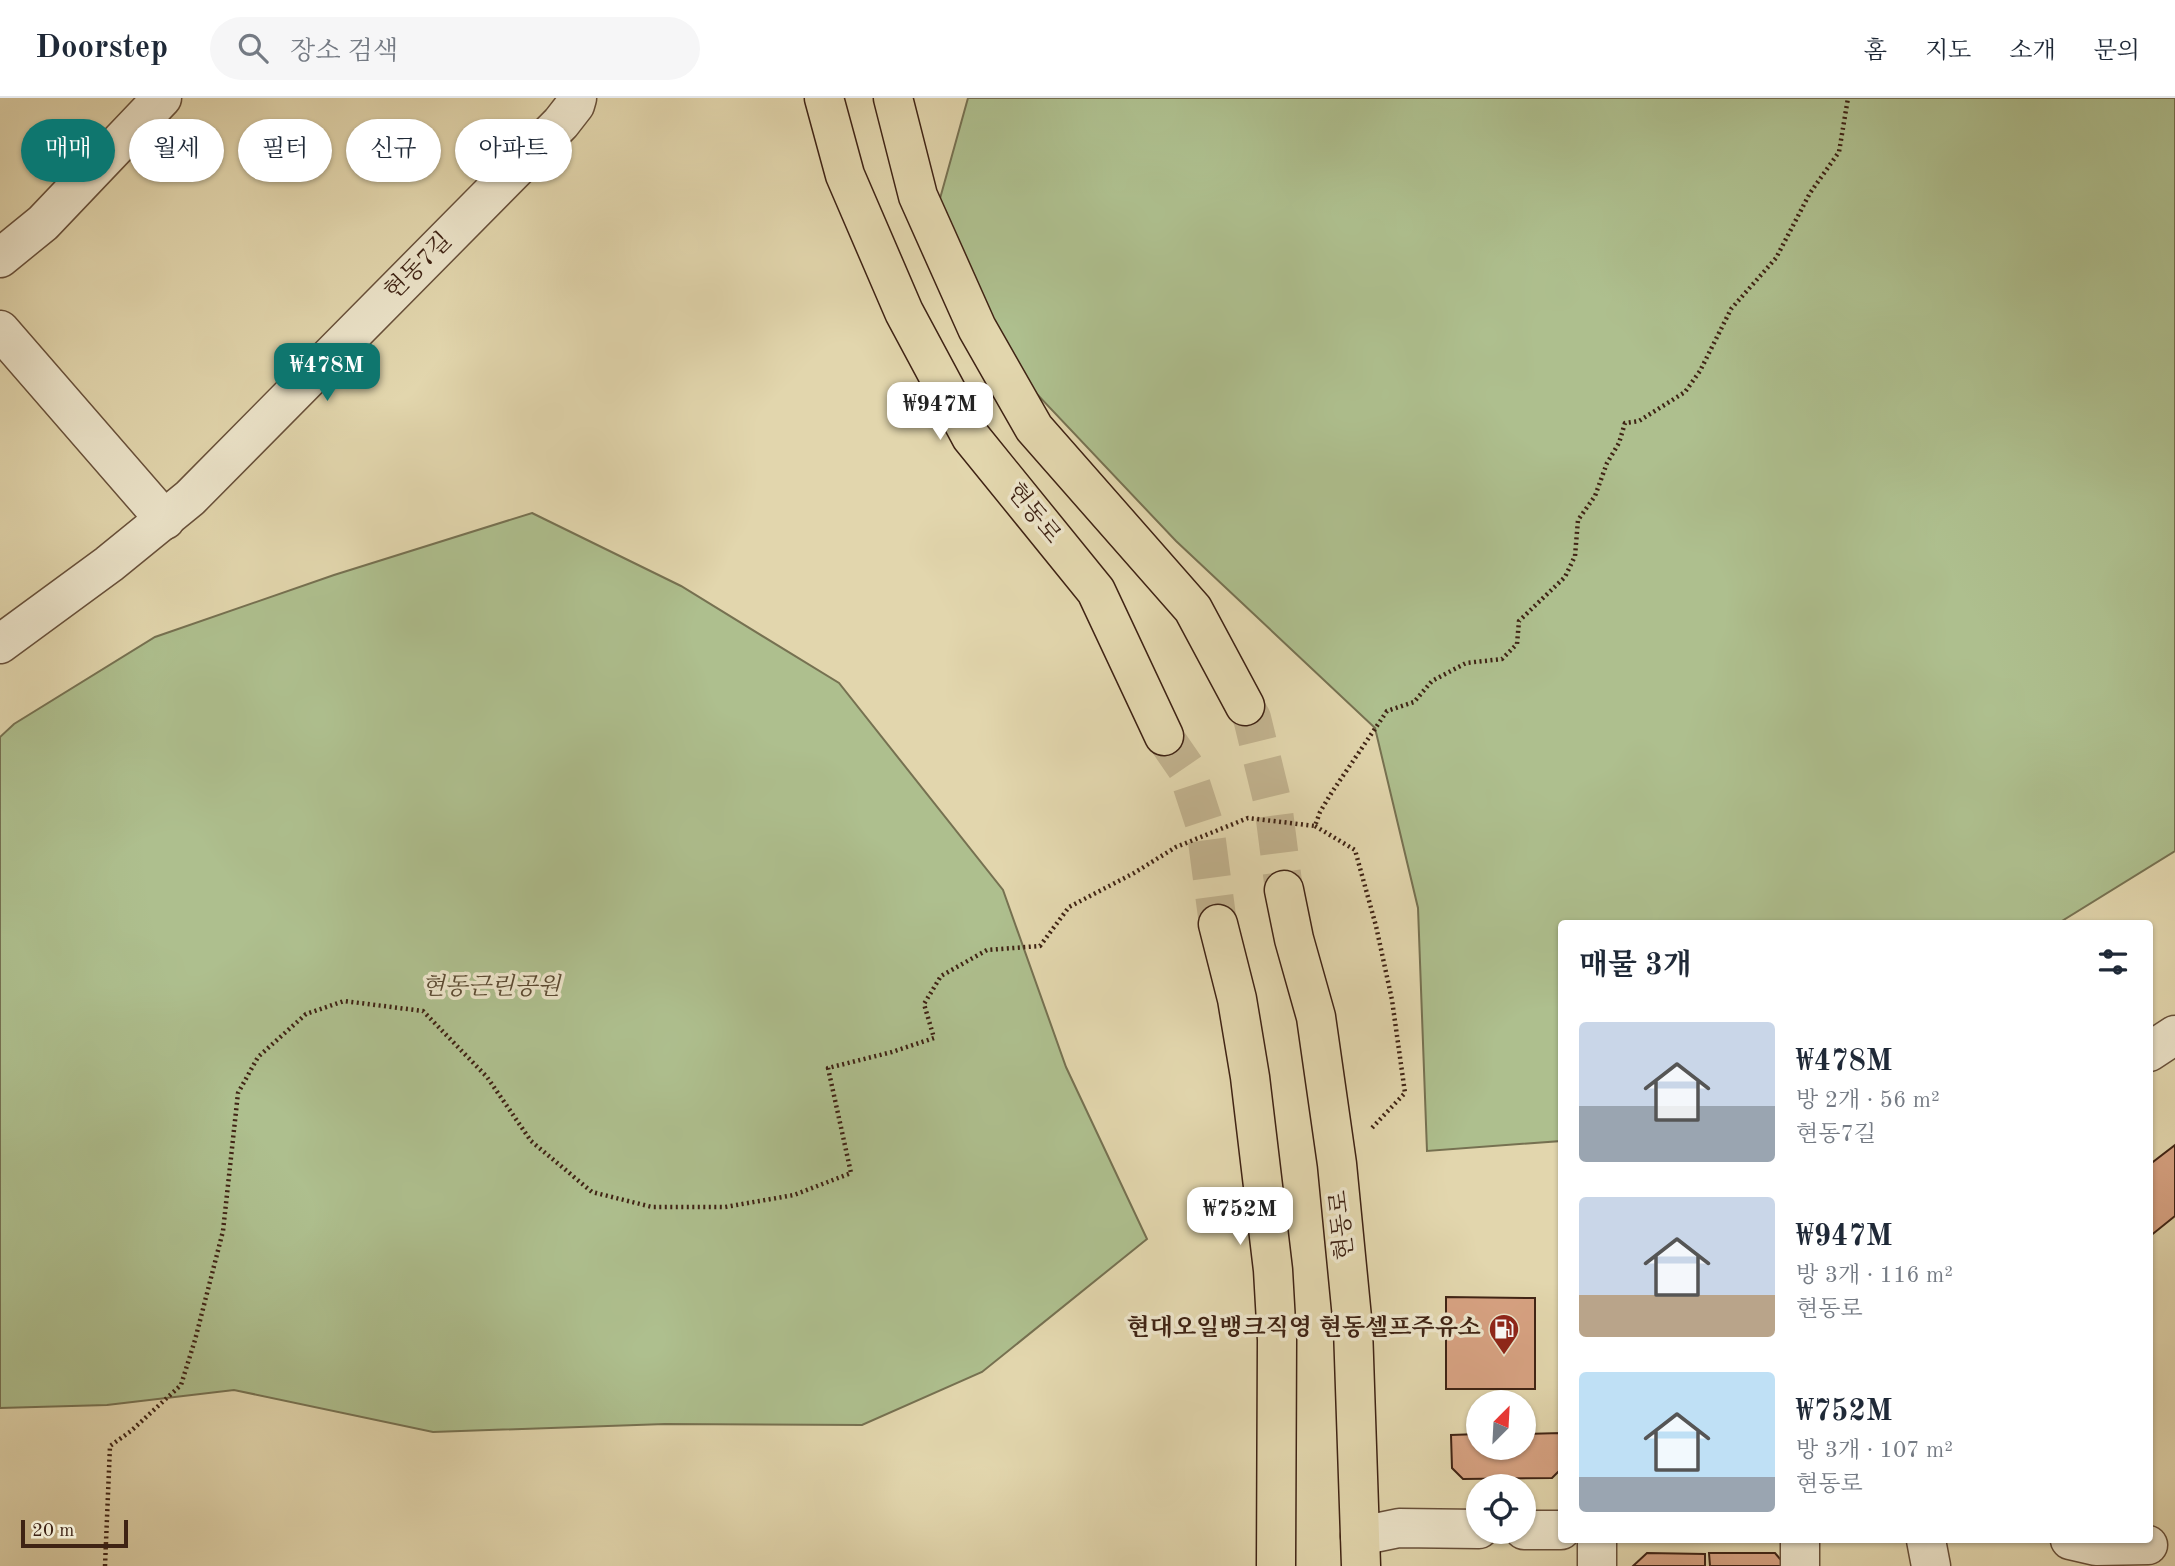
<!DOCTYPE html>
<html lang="ko">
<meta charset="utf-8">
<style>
:root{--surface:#fff;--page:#f6f6f7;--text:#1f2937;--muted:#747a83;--line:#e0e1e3;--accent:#0f766e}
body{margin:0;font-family:"Old Standard TT","Noto Serif KR",serif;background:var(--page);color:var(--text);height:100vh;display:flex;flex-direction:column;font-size:26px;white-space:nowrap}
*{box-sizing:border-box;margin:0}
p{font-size:23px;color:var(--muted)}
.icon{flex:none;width:38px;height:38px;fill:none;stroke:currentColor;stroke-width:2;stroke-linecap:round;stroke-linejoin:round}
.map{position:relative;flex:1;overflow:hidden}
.panel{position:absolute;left:1558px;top:822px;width:595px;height:623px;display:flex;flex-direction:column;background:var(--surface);border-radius:7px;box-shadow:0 2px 5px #0004}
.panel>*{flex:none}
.guide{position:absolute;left:21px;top:21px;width:665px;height:63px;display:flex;gap:14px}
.needle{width:46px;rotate:24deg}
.buttons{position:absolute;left:1466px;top:1292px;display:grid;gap:14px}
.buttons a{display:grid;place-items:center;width:70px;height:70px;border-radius:50%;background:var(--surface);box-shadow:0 2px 5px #0004;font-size:35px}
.scale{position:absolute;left:21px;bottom:18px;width:107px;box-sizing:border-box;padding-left:7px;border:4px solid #3f2314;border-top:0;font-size:19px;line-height:24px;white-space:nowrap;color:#3f2314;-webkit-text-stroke:5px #ece4ca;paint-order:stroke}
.price{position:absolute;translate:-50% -60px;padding:0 16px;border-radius:14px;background:#fff;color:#222;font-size:23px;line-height:46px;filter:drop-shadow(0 2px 4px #0008)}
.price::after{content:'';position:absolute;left:50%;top:42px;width:21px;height:16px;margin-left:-10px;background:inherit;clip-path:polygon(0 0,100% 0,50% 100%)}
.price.on{background:var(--accent);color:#fff}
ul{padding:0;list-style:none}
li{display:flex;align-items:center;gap:21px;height:175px;padding:0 21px}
li span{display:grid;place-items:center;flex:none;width:196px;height:140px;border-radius:7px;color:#555}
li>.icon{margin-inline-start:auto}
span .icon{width:84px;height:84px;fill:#fffc;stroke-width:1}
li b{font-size:30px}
h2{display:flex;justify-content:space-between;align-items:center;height:84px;padding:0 21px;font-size:30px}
.tag{padding:0 24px;border-radius:32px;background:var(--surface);box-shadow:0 2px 5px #0004;font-size:24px;line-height:63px}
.tag.on{background:var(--accent);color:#fff}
header{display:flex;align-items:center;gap:42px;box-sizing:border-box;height:98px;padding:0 35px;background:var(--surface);border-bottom:2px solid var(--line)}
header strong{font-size:33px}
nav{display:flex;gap:38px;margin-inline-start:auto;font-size:24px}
.search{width:490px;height:63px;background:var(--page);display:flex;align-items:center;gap:18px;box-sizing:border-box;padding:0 24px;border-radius:38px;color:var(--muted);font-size:26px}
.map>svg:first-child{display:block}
.green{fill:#aebf8e;stroke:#767151;stroke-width:2}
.building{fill:#d7a282;stroke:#3f2314;stroke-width:2}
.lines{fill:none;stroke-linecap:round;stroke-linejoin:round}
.major-tunnel{stroke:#c1b28e;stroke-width:38;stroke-dasharray:38 19;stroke-linecap:butt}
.minor-casing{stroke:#68503a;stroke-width:41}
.major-casing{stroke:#3f2314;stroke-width:41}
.path{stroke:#3f2314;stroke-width:4.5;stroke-dasharray:2 3.5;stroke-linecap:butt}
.minor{stroke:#ece4ca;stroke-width:38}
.major{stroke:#e2d6ad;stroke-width:38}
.labels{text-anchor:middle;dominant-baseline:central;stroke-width:7;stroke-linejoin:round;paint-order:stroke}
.street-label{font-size:24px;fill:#3f2314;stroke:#ece4ca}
.park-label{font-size:24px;font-style:italic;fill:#5b4a32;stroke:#ece4ca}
.poi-label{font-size:24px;font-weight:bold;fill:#3f2314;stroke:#ece4ca;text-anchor:end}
</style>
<header>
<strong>Doorstep</strong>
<div class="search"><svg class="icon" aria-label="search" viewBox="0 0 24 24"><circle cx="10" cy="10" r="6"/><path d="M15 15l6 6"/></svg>장소 검색</div>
<nav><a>홈</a><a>지도</a><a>소개</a><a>문의</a></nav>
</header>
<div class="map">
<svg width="2175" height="1468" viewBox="0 0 2175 1468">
<rect width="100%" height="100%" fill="#e2d6ad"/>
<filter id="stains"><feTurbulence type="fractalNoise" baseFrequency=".00286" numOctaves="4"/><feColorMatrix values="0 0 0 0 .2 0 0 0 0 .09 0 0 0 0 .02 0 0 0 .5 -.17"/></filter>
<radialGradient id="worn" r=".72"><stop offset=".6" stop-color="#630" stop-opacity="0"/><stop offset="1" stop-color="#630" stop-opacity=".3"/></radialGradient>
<g class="green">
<path d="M968,0H2175V753L2057,826H1561V1043L1427,1053L1418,810L1375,630L1176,443L1033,292L934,122Z"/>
<path d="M532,415L681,488L839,585L1003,792L1066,969L1147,1141L982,1274L862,1327L665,1326L433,1334L234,1292L107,1307L0,1310V639L14,626L155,539L334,477Z"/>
</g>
<g class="building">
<path d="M2175,1047V1118L2149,1139V1067Z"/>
<path d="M1446,1199L1535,1200V1291H1446Z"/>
<path d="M1561,1335V1371L1552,1380L1463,1381L1452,1370L1451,1337L1479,1336V1349H1524V1336Z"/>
<path d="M1647,1455L1705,1456V1468H1633Z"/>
<path d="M1709,1455H1775L1786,1468H1710Z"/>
</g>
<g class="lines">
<g class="major-tunnel">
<path d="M1245,608L1252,620L1273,706L1284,792"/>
<path d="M1164,638L1186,670L1205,728L1218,826"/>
</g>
<g class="minor-casing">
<g id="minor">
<path d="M0,160L43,125L162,0"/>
<path d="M0,232L165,422"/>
<path d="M0,546L109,466L190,400L561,25L575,7L577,0"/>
<path d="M2149,954L2175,937"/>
<path d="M1524,1432H1561"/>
<path d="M1360,1438L1399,1430L1479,1431"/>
<path d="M1926,1442L1931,1468"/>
<path d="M2070,1442L2096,1448L2148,1447"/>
<path d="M1597,1468V1442"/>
<path d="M1800,1468V1442"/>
</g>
</g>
<g class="major-casing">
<g id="major">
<path d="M824,0L845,77L904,214L971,339L1096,493L1164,638"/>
<path d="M893,0L918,98L977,230L1034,330L1193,511L1245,608"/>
<path d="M1284,792L1294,841L1316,919L1337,1066L1353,1230L1361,1468"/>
<path d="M1218,826L1237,901L1250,979L1273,1172L1277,1242L1276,1468"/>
</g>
</g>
<g class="path">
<path d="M1315,728L1355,752L1376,828L1392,902L1405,995L1370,1032"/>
<path d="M105,1468L110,1348L131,1333L181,1287L195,1242L223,1133L238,995L258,959L306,916L344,903L423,913L487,979L531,1043L592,1094L652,1109H725L794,1097L851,1075L828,970L892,954L934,940L924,906L941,878L987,852L1040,848L1069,809L1134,775L1176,749L1248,720L1315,728L1320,714L1332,694L1387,613L1414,604L1432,583L1466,565L1502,561L1517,546L1519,523L1565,479L1575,458L1578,422L1595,398L1607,365L1619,345L1625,325L1639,323L1685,294L1700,273L1731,211L1776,160L1810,95L1839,54L1848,0"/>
</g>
<use href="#minor" class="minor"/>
<use href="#major" class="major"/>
</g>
<defs>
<g id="fuel-pin" transform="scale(1.575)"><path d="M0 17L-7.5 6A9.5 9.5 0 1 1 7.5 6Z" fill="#8f2418" stroke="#ece4ca"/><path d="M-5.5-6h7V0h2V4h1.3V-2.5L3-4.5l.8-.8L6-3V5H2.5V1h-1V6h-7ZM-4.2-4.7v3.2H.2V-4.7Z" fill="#fff"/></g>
</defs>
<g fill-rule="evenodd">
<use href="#fuel-pin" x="1504" y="1231"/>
</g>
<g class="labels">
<g class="street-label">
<text transform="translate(419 169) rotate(-45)">현동7길</text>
<text transform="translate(1033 416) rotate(51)">현동로</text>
<text transform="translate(1343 1127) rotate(-96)">현동로</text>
</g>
<g class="park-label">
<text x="491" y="890">현동근린공원</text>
</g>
<g class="poi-label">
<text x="1481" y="1231">현대오일뱅크직영 현동셀프주유소</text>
</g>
</g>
<rect width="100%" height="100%" filter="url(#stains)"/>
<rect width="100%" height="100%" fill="url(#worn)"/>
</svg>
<div class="buttons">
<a><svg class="needle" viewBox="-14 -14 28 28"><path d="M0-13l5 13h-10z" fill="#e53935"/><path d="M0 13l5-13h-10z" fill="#747a83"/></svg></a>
<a><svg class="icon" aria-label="locate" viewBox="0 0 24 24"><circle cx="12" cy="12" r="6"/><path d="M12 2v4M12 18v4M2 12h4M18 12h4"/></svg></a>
</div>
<div class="scale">20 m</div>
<b class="price on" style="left:327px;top:305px">₩478M</b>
<b class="price" style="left:940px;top:344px">₩947M</b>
<b class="price" style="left:1240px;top:1149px">₩752M</b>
<div class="guide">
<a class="tag on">매매</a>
<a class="tag">월세</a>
<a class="tag">필터</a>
<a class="tag">신규</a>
<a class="tag">아파트</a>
</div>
<section class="panel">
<h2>매물 3개<svg class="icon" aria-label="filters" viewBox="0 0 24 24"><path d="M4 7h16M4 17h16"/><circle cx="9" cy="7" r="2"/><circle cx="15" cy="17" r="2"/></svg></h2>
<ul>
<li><span style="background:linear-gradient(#c9d6e8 60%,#9aa5b1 0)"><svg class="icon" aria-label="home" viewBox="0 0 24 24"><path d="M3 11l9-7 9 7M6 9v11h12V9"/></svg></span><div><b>₩478M</b><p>방 2개 · 56 m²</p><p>현동7길</p></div></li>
<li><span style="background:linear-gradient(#c9d6e8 70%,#b9a48a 0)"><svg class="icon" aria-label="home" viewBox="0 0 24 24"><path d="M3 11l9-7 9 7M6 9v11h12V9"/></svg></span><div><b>₩947M</b><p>방 3개 · 116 m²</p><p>현동로</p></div></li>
<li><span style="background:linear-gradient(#bfe0f5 75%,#9aa5b1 0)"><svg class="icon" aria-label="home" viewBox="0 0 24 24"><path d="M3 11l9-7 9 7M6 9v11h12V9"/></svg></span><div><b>₩752M</b><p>방 3개 · 107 m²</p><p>현동로</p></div></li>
</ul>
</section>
</div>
